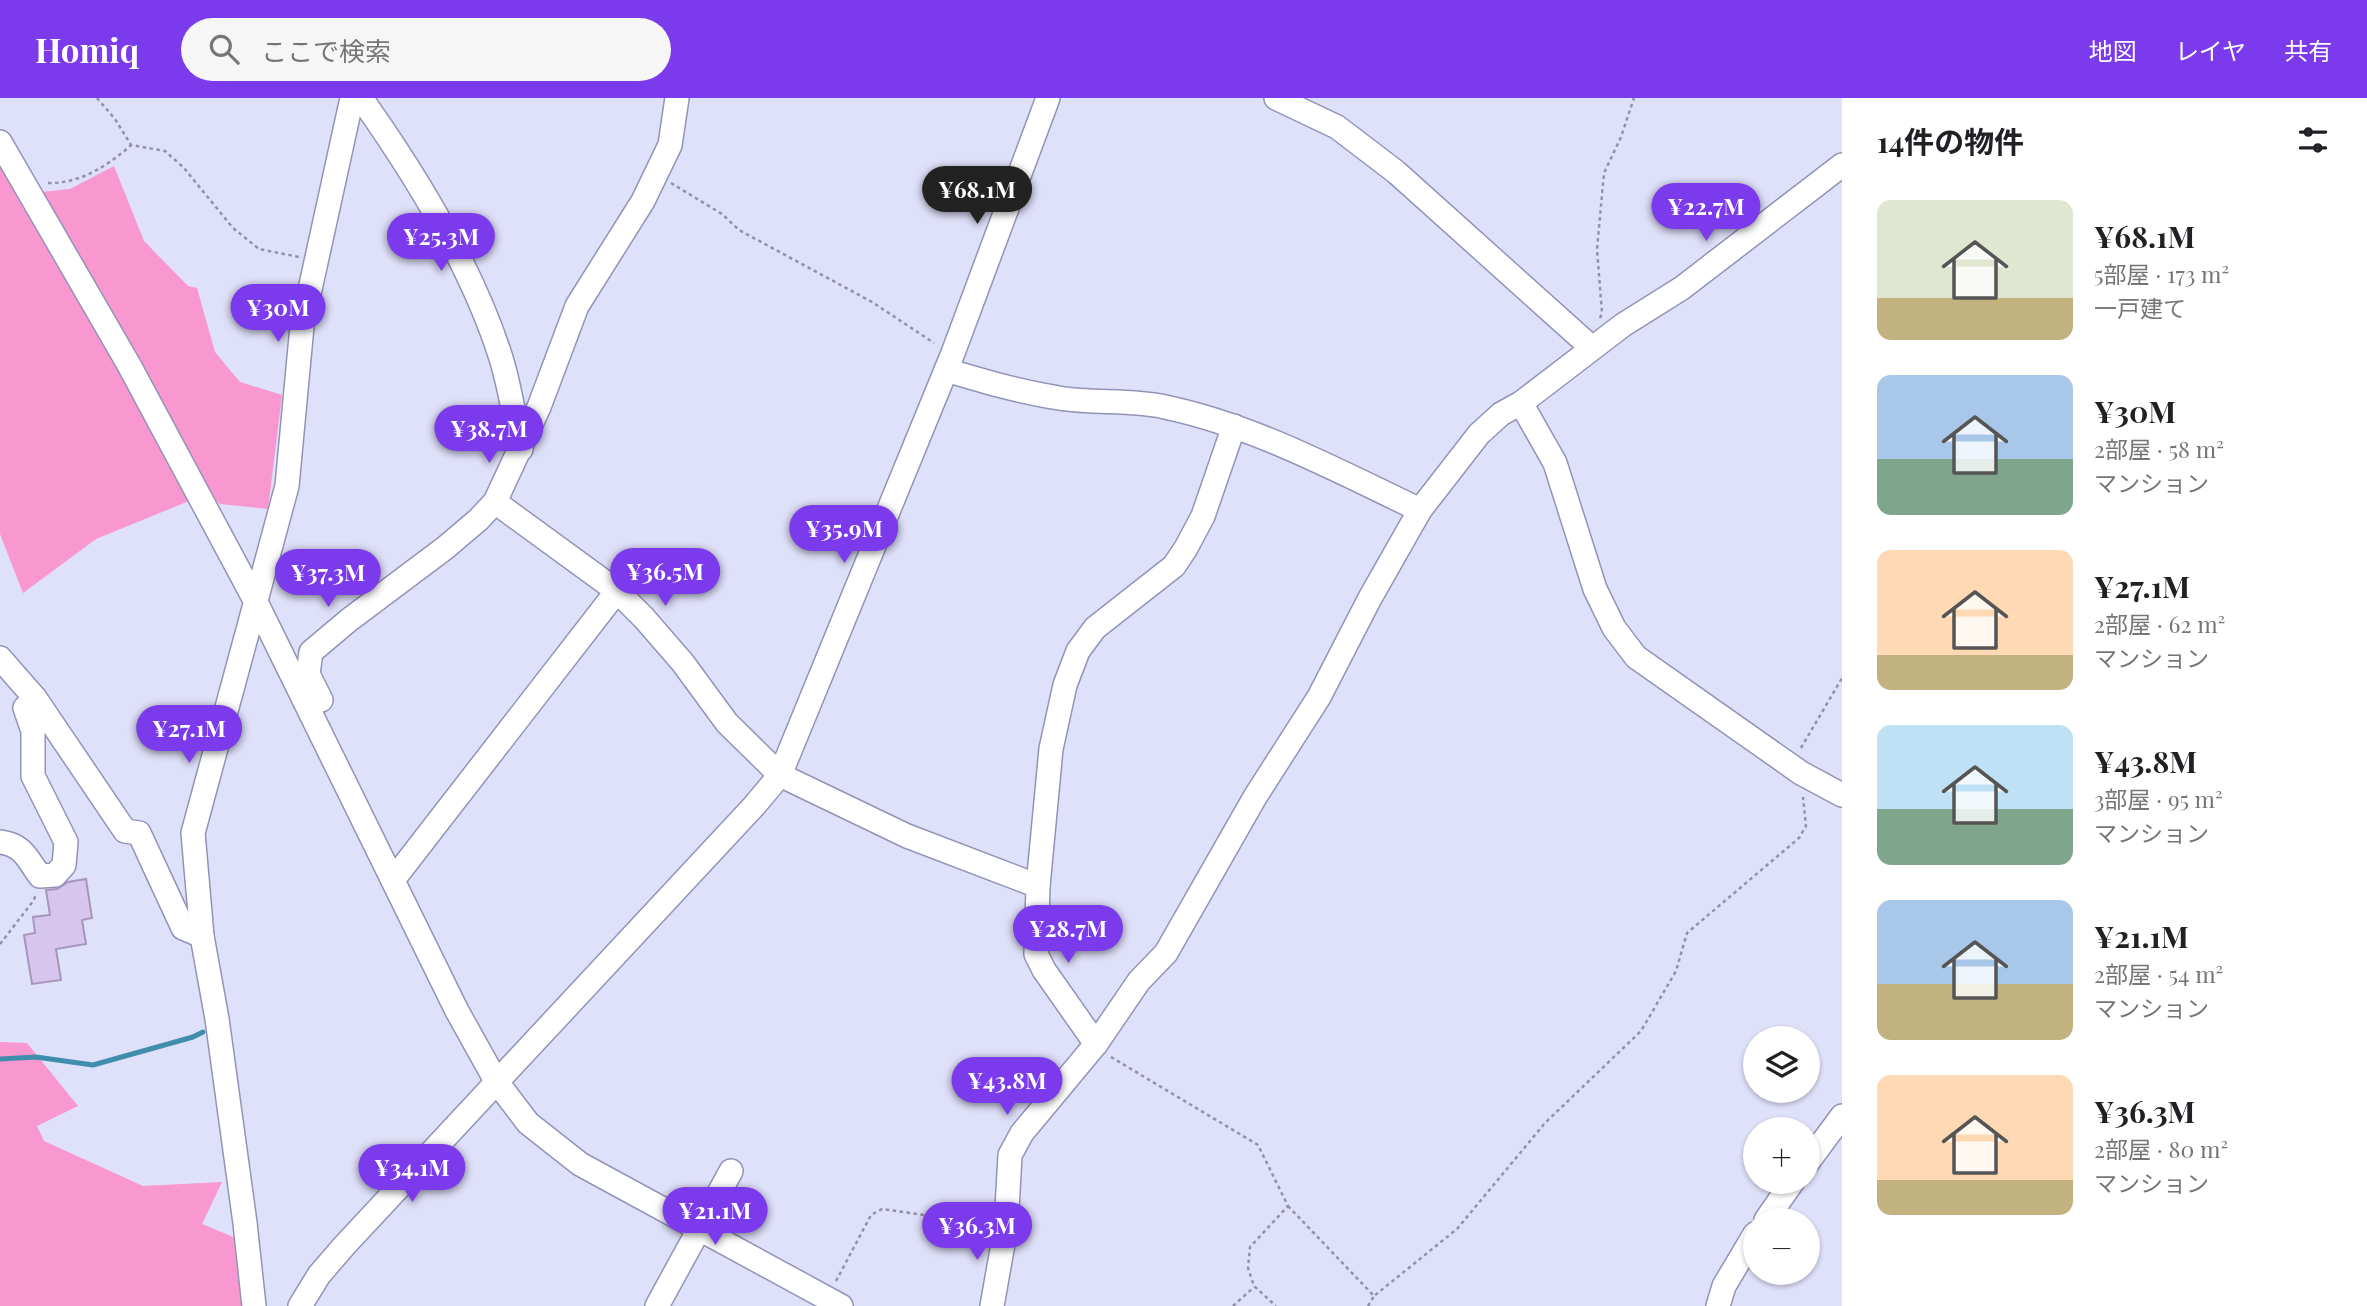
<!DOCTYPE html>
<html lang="ja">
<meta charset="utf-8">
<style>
:root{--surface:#fff;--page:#f6f6f6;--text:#202124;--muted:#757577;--accent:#7c3aed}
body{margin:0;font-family:"Playfair Display","Noto Sans JP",serif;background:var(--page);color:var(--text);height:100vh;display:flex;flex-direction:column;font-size:26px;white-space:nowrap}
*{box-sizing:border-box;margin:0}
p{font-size:23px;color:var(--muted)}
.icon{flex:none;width:38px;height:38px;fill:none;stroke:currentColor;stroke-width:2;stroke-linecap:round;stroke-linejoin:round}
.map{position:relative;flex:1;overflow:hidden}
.panel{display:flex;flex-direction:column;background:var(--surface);width:525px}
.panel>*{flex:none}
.tools{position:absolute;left:1743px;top:928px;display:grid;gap:14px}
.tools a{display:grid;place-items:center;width:77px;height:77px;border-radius:50%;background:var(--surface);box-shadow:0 2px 5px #0004;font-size:35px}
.price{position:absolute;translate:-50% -60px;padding:0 16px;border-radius:24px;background:var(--accent);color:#fff;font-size:23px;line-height:46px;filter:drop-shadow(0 2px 4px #0008)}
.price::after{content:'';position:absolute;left:50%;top:42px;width:21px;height:16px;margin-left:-10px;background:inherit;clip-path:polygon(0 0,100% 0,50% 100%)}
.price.active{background:#222;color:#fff}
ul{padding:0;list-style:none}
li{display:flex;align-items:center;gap:21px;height:175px;padding:0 35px}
li span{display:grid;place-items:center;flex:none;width:196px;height:140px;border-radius:14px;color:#555}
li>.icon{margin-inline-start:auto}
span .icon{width:84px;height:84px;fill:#fffc;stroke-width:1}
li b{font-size:30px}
h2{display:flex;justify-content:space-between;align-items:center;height:84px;padding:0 35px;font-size:30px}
header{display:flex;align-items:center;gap:42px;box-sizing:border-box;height:98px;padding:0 35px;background:var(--accent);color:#fff}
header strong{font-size:33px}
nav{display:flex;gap:38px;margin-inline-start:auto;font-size:24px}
.search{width:490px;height:63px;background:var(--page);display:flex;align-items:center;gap:18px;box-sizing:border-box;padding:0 24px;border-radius:38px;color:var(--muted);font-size:26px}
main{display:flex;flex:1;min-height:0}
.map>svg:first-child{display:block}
.green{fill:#f997d0}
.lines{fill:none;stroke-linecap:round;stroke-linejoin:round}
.stream{stroke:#408ead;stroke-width:5}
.building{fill:#d6c6ed;stroke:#a796bc;stroke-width:2}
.minor-casing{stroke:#9393b9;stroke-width:26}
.path{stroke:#9192a7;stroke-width:2.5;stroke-dasharray:3.5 3.5;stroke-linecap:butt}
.minor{stroke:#fff;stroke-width:23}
</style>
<header>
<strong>Homiq</strong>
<div class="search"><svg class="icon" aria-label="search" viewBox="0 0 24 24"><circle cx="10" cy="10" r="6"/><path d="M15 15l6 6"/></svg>ここで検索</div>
<nav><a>地図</a><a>レイヤ</a><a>共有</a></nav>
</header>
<main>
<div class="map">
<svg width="1842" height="1208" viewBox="0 0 1842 1208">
<rect width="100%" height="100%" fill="#dfe0f9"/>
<g class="green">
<path d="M114,68L144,143L188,188L197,190L215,254L240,284L282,297L268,411L220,406L206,394L41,94L70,91Z"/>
<path d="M0,69L194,401L96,441L23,495L0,436Z"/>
<path d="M0,944L27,945L78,1008L37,1028L44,1043L143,1088L222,1084L202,1126L238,1141L246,1208H0Z"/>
</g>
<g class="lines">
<path class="stream" d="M0,961L36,959L93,967L193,939L203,934"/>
</g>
<path class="building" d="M86,781L92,820L82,822L86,846L56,851L61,882L32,886L24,837L35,835L33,819L50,817L46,792L57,791L68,784Z"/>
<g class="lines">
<g class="minor-casing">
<g id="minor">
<path d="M361,0C415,76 471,167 500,257C510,287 514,320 521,351"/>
<path d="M1276,0L1337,29L1396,74L1592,250"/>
<path d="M0,44L129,267L256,504L457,913L496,983L528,1025L580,1066L841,1208"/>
<path d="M946,272C983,283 1020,294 1059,300C1094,306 1131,301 1165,309C1255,328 1338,373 1420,412"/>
<path d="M1521,305L1555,365L1595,491L1614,530L1636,559L1801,675L1842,697"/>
<path d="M495,404L617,493L644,520L683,565L727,625L780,677L907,738L1038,788"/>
<path d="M0,560L35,600"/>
<path d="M321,602L308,576L311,554L349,522L445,450L478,422L495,404L539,309L577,208L643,103L670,47L677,0"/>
<path d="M0,744C24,747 27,761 40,778L55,777L64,767L66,744L33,678V633L25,610L35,600L125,733L139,735L183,830L202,838"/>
<path d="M393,782L617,493"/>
<path d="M1096,946L1044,872L1036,856L1038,788L1051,651L1065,587L1078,553L1095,530L1174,468L1186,450L1203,418L1234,328"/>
<path d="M1808,1064L1842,1018"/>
<path d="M1766,1122L1793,1083"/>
<path d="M254,1208L245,1125L217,921L202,838L193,735L287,388L302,228L352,0"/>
<path d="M300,1208L319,1177L344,1148L754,708L780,677L953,255L1048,0"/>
<path d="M657,1208L731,1073"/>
<path d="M992,1208L1006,1129L1010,1057L1022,1035L1096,946L1139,883L1166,855L1255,699L1319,599L1370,500L1420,412L1479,336L1501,316L1521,305L1623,227L1682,190L1842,67"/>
<path d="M1718,1208L1724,1188L1755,1136"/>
</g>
</g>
<g class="path">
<path d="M97,0L115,21L131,47L165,53L184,70L233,130L259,151L299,159"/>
<path d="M48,85C79,86 108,68 131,47"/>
<path d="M671,85L722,116L739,132L872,204L934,245"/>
<path d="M1600,220L1602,215L1597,151L1604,75L1621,39L1634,0"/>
<path d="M1801,650L1842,580"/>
<path d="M0,846L34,802L36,795"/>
<path d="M1111,959L1258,1047L1288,1108L1250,1149L1248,1170L1254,1188L1276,1208"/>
<path d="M1288,1108L1374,1198L1457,1131L1545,1025L1641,933L1676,873L1687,835L1799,740L1806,728L1803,699"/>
<path d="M836,1183L871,1117L882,1111L986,1126"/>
<path d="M1233,1208L1254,1189"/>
<path d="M1368,1208L1374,1198"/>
</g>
<use href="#minor" class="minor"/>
</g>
</svg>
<div class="tools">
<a><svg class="icon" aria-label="layers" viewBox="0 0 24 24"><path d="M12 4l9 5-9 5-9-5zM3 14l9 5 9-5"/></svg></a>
<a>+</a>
<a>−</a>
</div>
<b class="price active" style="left:977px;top:128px">¥68.1M</b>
<b class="price" style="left:1706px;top:145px">¥22.7M</b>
<b class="price" style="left:441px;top:175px">¥25.3M</b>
<b class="price" style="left:278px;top:246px">¥30M</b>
<b class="price" style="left:489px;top:367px">¥38.7M</b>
<b class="price" style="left:844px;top:467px">¥35.9M</b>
<b class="price" style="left:665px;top:510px">¥36.5M</b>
<b class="price" style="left:328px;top:511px">¥37.3M</b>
<b class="price" style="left:189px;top:667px">¥27.1M</b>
<b class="price" style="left:1068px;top:867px">¥28.7M</b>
<b class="price" style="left:1007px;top:1019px">¥43.8M</b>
<b class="price" style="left:412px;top:1106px">¥34.1M</b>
<b class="price" style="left:715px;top:1149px">¥21.1M</b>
<b class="price" style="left:977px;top:1164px">¥36.3M</b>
</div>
<section class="panel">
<h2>14件の物件<svg class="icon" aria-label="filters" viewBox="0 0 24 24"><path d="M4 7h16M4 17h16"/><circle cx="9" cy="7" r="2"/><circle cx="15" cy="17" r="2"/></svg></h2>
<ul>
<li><span style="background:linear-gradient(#dfe7d0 70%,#c2b280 0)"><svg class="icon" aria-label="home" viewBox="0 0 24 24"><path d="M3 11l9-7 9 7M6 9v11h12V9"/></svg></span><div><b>¥68.1M</b><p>5部屋 · 173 m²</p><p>一戸建て</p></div></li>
<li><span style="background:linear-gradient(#a9c7e8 60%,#7fa58c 0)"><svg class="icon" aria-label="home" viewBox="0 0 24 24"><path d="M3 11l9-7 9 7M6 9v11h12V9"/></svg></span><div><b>¥30M</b><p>2部屋 · 58 m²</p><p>マンション</p></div></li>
<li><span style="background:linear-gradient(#ffd9b3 75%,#c2b280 0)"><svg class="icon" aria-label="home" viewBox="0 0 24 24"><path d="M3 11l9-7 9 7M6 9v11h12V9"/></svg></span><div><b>¥27.1M</b><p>2部屋 · 62 m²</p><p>マンション</p></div></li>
<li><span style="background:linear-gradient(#bfe0f5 60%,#7fa58c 0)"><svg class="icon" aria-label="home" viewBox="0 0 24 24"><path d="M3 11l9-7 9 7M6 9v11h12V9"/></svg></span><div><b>¥43.8M</b><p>3部屋 · 95 m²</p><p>マンション</p></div></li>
<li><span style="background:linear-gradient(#a9c7e8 60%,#c2b280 0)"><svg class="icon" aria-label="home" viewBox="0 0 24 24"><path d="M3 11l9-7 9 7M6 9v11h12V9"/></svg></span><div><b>¥21.1M</b><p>2部屋 · 54 m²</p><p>マンション</p></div></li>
<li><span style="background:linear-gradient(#ffd9b3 75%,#c2b280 0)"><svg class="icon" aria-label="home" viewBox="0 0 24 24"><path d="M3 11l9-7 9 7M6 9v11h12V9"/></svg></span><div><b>¥36.3M</b><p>2部屋 · 80 m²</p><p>マンション</p></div></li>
</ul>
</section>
</main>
